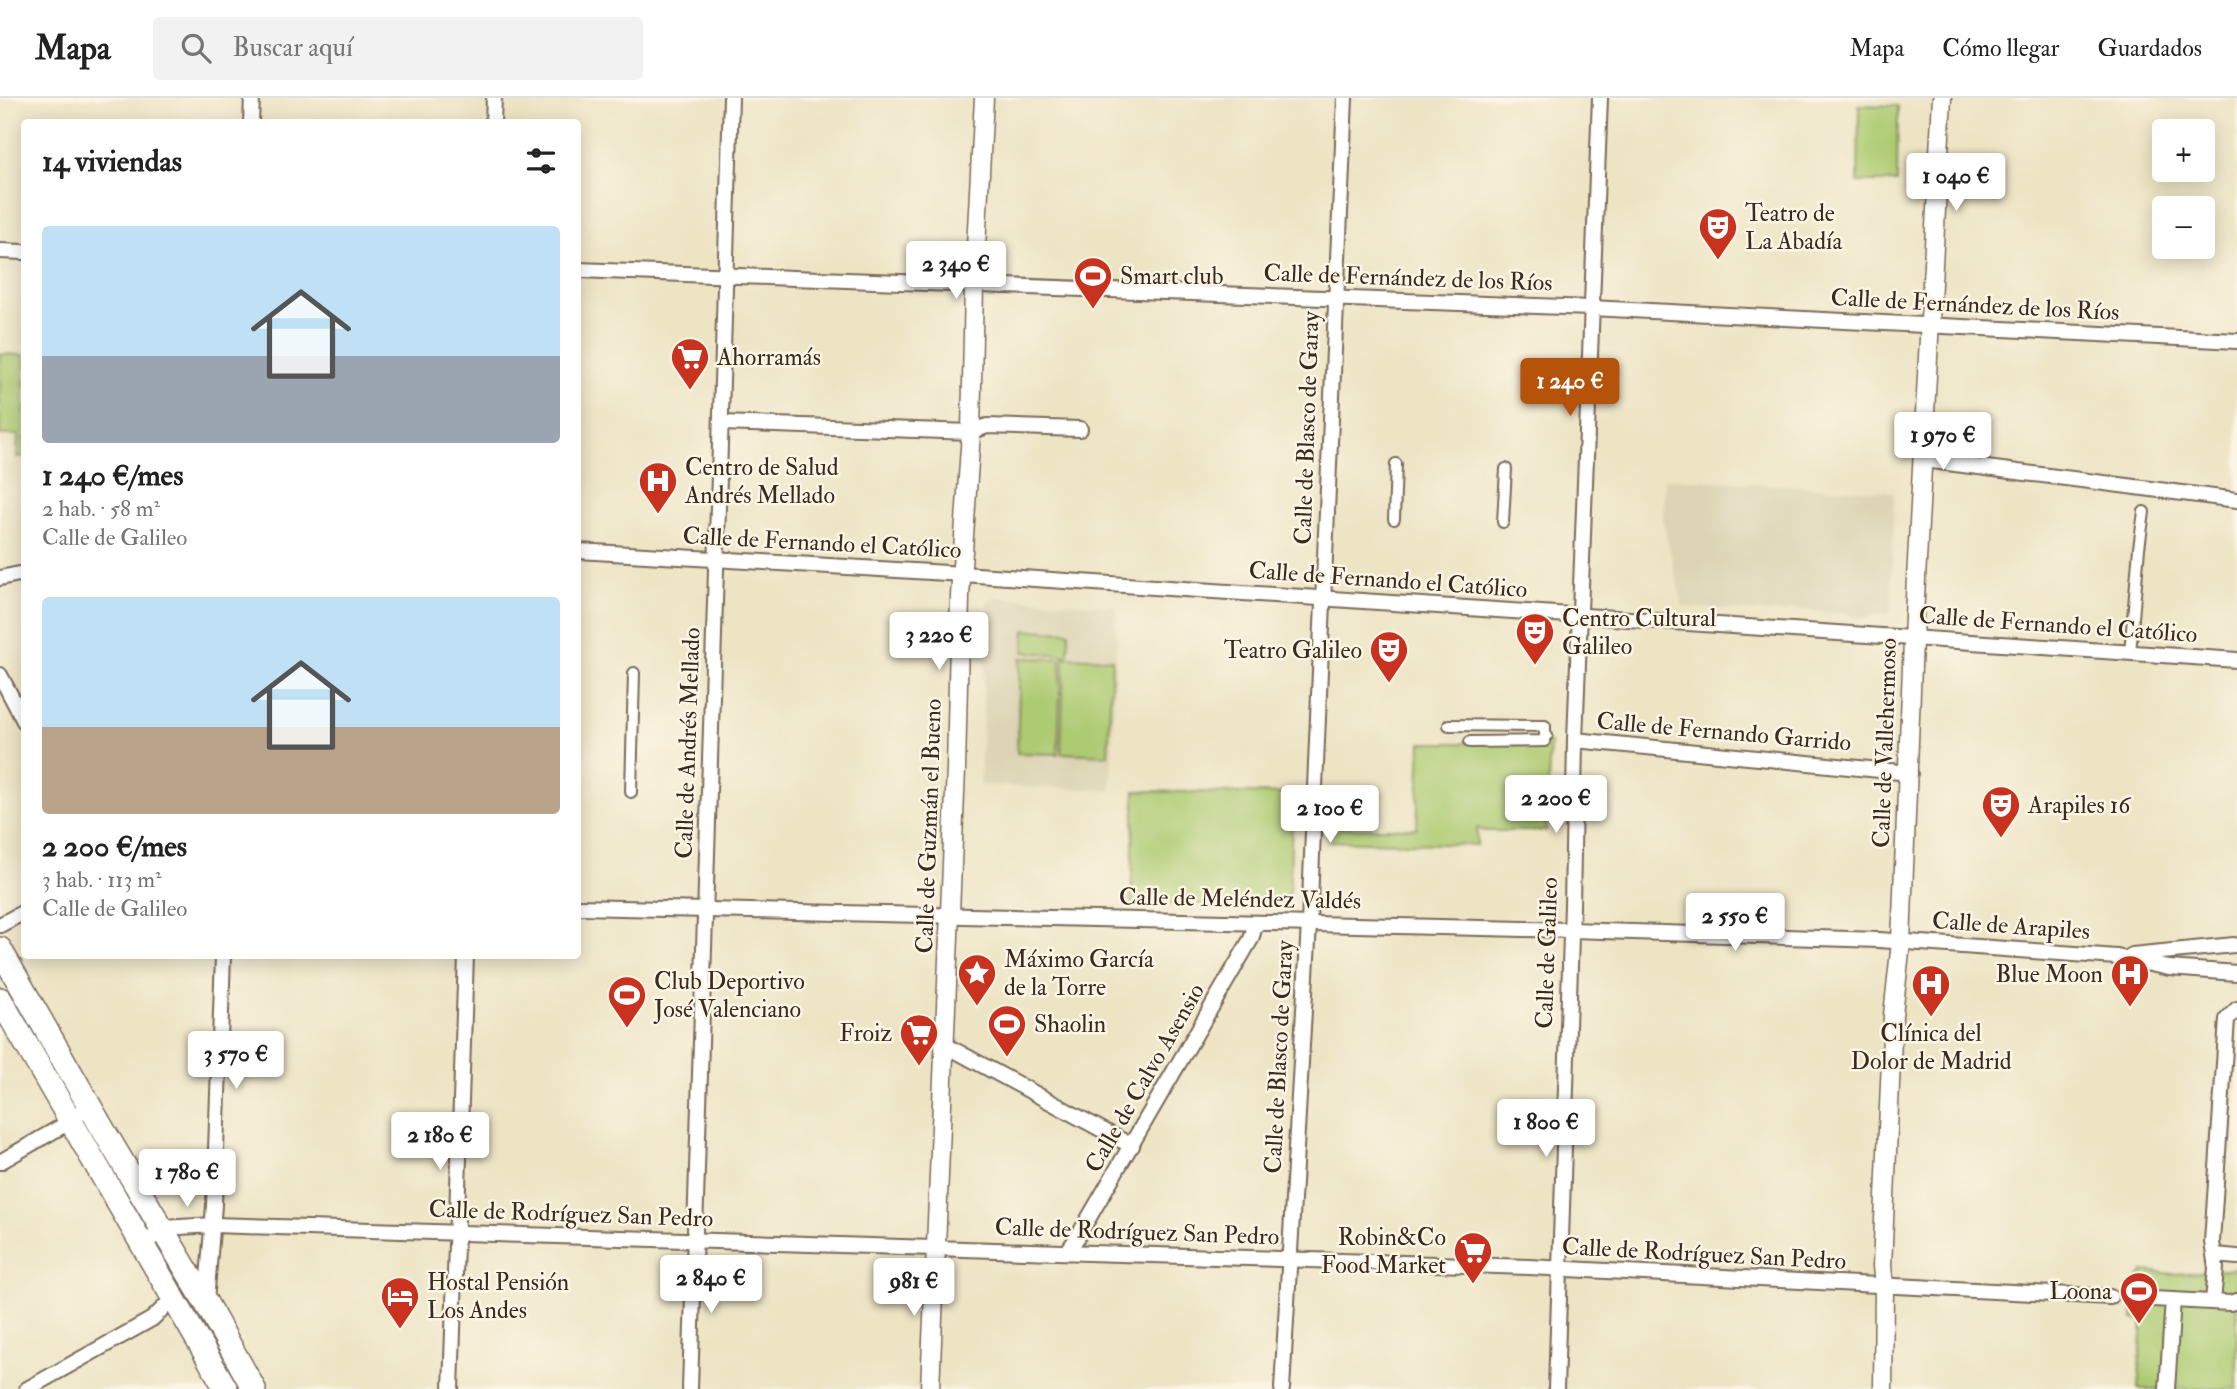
<!DOCTYPE html>
<html lang="es">
<meta charset="utf-8">
<style>
:root{--surface:#fff;--page:#f2f2f2;--text:#222;--muted:#767676;--line:#e0e0e0;--accent:#b45309}
body{margin:0;font-family:"IM FELL Double Pica",serif;background:var(--page);color:var(--text);height:100vh;display:flex;flex-direction:column;font-size:26px;white-space:nowrap}
*{box-sizing:border-box;margin:0}
p{font-size:23px;color:var(--muted)}
.icon{flex:none;width:38px;height:38px;fill:none;stroke:currentColor;stroke-width:2;stroke-linecap:round;stroke-linejoin:round}
.map{position:relative;flex:1;overflow:hidden}
.panel{position:absolute;left:21px;top:21px;width:560px;height:840px;display:flex;flex-direction:column;background:var(--surface);border-radius:7px;box-shadow:0 4px 18px #0003}
.panel>*{flex:none}
.tools{position:absolute;left:2152px;top:21px;display:grid;gap:14px}
.tools a{display:grid;place-items:center;width:63px;height:63px;border-radius:7px;background:var(--surface);box-shadow:0 4px 18px #0003;font-size:35px}
.price{position:absolute;translate:-50% -60px;padding:0 16px;border-radius:7px;background:#fff;color:#222;font-size:23px;line-height:46px;filter:drop-shadow(0 2px 4px #0008)}
.price::after{content:'';position:absolute;left:50%;top:42px;width:21px;height:16px;margin-left:-10px;background:inherit;clip-path:polygon(0 0,100% 0,50% 100%)}
.price.selected{background:var(--accent);color:#fff}
ul{padding:0;list-style:none}
li{display:grid;align-content:center;gap:14px;height:371px;padding:0 21px}
li span{display:grid;place-items:center;height:217px;border-radius:7px;color:#555}
li>.icon{margin-inline-start:auto}
span .icon{width:126px;height:126px;fill:#fffc;stroke-width:1}
li b{font-size:30px}
h2{display:flex;justify-content:space-between;align-items:center;height:84px;padding:0 21px;font-size:30px}
header{display:flex;align-items:center;gap:42px;box-sizing:border-box;height:98px;padding:0 35px;background:var(--surface);border-bottom:2px solid var(--line)}
header strong{font-size:33px}
nav{display:flex;gap:38px;margin-inline-start:auto;font-size:24px}
.search{width:490px;height:63px;background:var(--page);display:flex;align-items:center;gap:18px;box-sizing:border-box;padding:0 24px;border-radius:7px;color:var(--muted);font-size:26px}
.map>svg:first-child{display:block}
.built{fill:#dcd4b4}
.green{fill:#adcb72;stroke:#747a48;stroke-width:2}
.lines{fill:none;stroke-linecap:round;stroke-linejoin:round}
.pedestrian-casing{stroke:#796b58;stroke-width:14}
.minor-casing{stroke:#796b58;stroke-width:18}
.tertiary-casing{stroke:#796b58;stroke-width:21}
.primary-casing{stroke:#796b58;stroke-width:26}
.pedestrian{stroke:#fff;stroke-width:10}
.minor{stroke:#fff;stroke-width:14}
.tertiary{stroke:#fff;stroke-width:18}
.primary{stroke:#fff;stroke-width:23}
.labels{text-anchor:middle;dominant-baseline:central;stroke-width:5;stroke-linejoin:round;paint-order:stroke}
.poi-label{font-size:24px;fill:#3b2a1e;stroke:#fcf5e5;text-anchor:start}
.street-label{font-size:24px;fill:#3b2a1e;stroke:#fcf5e5}
</style>
<header>
<strong>Mapa</strong>
<div class="search"><svg class="icon" aria-label="search" viewBox="0 0 24 24"><circle cx="10" cy="10" r="6"/><path d="M15 15l6 6"/></svg>Buscar aquí</div>
<nav><a>Mapa</a><a>Cómo llegar</a><a>Guardados</a></nav>
</header>
<div class="map">
<svg width="2237" height="1291" viewBox="0 0 2237 1291">
<rect width="100%" height="100%" fill="#fcf5e5"/>
<filter id="ink" filterUnits="userSpaceOnUse"><feTurbulence type="fractalNoise" baseFrequency=".0143" numOctaves="2"/><feDisplacementMap in="SourceGraphic" scale="14" xChannelSelector="R" yChannelSelector="G"/><feConvolveMatrix kernelMatrix="1 2 1 2 8 2 1 2 1" color-interpolation-filters="sRGB"/></filter>
<filter id="wash" filterUnits="userSpaceOnUse"><feTurbulence type="fractalNoise" baseFrequency=".00686" numOctaves="4" result="noise"/><feDisplacementMap in="SourceGraphic" scale="28" xChannelSelector="R" yChannelSelector="G"/><feGaussianBlur stdDeviation="1.57" result="paint"/><feColorMatrix in="noise" values="0 0 0 0 0 0 0 0 0 0 0 0 0 0 0 0 0 1.4 0 .05"/><feComposite in="paint" operator="in"/></filter>
<g filter="url(#wash)">
<rect width="100%" height="100%" fill="#ede4c4"/>
<g class="built">
<path d="M1665,380L1894,394L1891,514L1887,517H1871L1870,520L1850,519V516L1788,511V515L1683,509L1663,423Z"/>
<path d="M994,499L1117,508L1111,692L980,687L987,506Z"/>
</g>
<g class="green">
<path d="M1859,7L1898,8L1897,84H1858Z"/>
<path d="M0,256L24,257V359H17L18,337H0Z"/>
<path d="M1025,532L1069,534L1068,557L1024,554Z"/>
<path d="M1064,559L1112,561L1108,657L1061,655Z"/>
<path d="M1020,560L1061,561L1058,656L1017,655Z"/>
<path d="M1421,645H1550L1546,733H1484L1477,730V747L1328,743L1329,730H1417Z"/>
<path d="M1135,693L1293,696L1289,805L1284,808L1131,805Z"/>
<path d="M2237,1171V1291H2138L2143,1222L2133,1221L2135,1184L2145,1173L2174,1176Z"/>
</g>
</g>
<g filter="url(#ink)">
<g class="lines">
<g class="pedestrian-casing">
<g id="pedestrian">
<path d="M1394,421L1396,366"/>
<path d="M1503,424L1506,371"/>
<path d="M2130,555L2139,450L2144,414"/>
<path d="M1449,627L1545,628V638"/>
<path d="M1470,644L1545,643V638H1547"/>
<path d="M631,694L634,575"/>
</g>
</g>
<g class="minor-casing">
<g id="minor">
<path d="M251,24L252,0"/>
<path d="M493,24L494,0"/>
<path d="M0,153L24,154"/>
<path d="M578,172L1591,210L2237,243"/>
<path d="M721,325L971,334L987,328L1080,331"/>
<path d="M1924,362L2237,402"/>
<path d="M578,453L947,475L2237,562"/>
<path d="M0,480L24,475"/>
<path d="M0,577L24,623"/>
<path d="M1575,642L1910,675"/>
<path d="M578,809L1571,832L1879,842L2117,859L2169,870L2237,875"/>
<path d="M0,827L24,814"/>
<path d="M2132,857L2234,847"/>
<path d="M945,947L1132,1048"/>
<path d="M0,1064L71,1023L89,1008"/>
<path d="M144,1147L163,1130L213,1127L1529,1169L2110,1199"/>
<path d="M1067,1154L1077,1140L1251,841L1256,825"/>
<path d="M2215,1157L2237,1159"/>
<path d="M2134,1200L2230,1205L2237,1203"/>
<path d="M206,1204L214,1107L223,858"/>
<path d="M2213,1204L2216,1170L2212,1144L2227,921L2237,911"/>
<path d="M27,1291L152,1221L174,1200"/>
<path d="M451,1291L466,858"/>
<path d="M690,1291L731,0"/>
<path d="M1282,1291L1309,826L1345,0"/>
<path d="M1556,1291L1572,808L1575,642L1600,0"/>
<path d="M2167,1291L2173,1202"/>
</g>
</g>
<g class="tertiary-casing">
<g id="tertiary">
<path d="M930,1291L956,671L960,498L971,334L974,187L984,0"/>
<path d="M1883,1291L1884,1188L1882,1168L1893,917L1901,844L1914,518L1942,0"/>
</g>
</g>
<g class="primary-casing">
<g id="primary">
<path d="M0,851L101,1028L206,1205L254,1291"/>
<path d="M0,901L226,1291"/>
</g>
</g>
<use href="#pedestrian" class="pedestrian"/>
<use href="#minor" class="minor"/>
<use href="#tertiary" class="tertiary"/>
<use href="#primary" class="primary"/>
</g>
</g>
<defs>
<g id="theatre-pin" transform="scale(2.0125)"><path d="M0 17L-7.5 6A9.5 9.5 0 1 1 7.5 6Z" fill="#c8321e" stroke="#fcf5e5"/><path d="M-5-5.5Q0-4 5-5.5V0Q5 5 0 6Q-5 5-5 0ZM-3.3-2.5H-1v1.5H-3.3ZM1-2.5H3.3v1.5H1ZM-2.8 1Q0 5.5 2.8 1Z" fill="#fff"/></g>
<g id="stadium-pin" transform="scale(2.0125)"><path d="M0 17L-7.5 6A9.5 9.5 0 1 1 7.5 6Z" fill="#c8321e" stroke="#fcf5e5"/><path d="M0-5a6.5 5 0 1 0 0 10a6.5 5 0 1 0 0-10ZM-3.5-1.8h7v3.6h-7Z" fill="#fff"/></g>
<g id="supermarket-pin" transform="scale(2.0125)"><path d="M0 17L-7.5 6A9.5 9.5 0 1 1 7.5 6Z" fill="#c8321e" stroke="#fcf5e5"/><path d="M-6-5.5h2.5l.6 2H6L4.5 2H-2.5L-4.4-4H-6ZM-1.5 3.2a1.3 1.3 0 1 0 .1 0ZM3 3.2a1.3 1.3 0 1 0 .1 0Z" fill="#fff"/></g>
<g id="hospital-pin" transform="scale(2.0125)"><path d="M0 17L-7.5 6A9.5 9.5 0 1 1 7.5 6Z" fill="#c8321e" stroke="#fcf5e5"/><path d="M-5-5h3v3.5h4V-5h3V5h-3V1.5h-4V5h-3Z" fill="#fff"/></g>
<g id="sight-pin" transform="scale(2.0125)"><path d="M0 17L-7.5 6A9.5 9.5 0 1 1 7.5 6Z" fill="#c8321e" stroke="#fcf5e5"/><path d="M0-6L1.8-2.2L6-1.7L2.9 1.2L3.7 5.4L0 3.3L-3.7 5.4L-2.9 1.2L-6-1.7L-1.8-2.2Z" fill="#fff"/></g>
<g id="hotel-pin" transform="scale(2.0125)"><path d="M0 17L-7.5 6A9.5 9.5 0 1 1 7.5 6Z" fill="#c8321e" stroke="#fcf5e5"/><path d="M-6-4.5h1.5V1H6V5H4.5V3h-9V5H-6ZM-4 0a1.8 1.8 0 1 1 3.6 0ZM.5 0V-2.5h3Q6-2.5 6 0Z" fill="#fff"/></g>
</defs>
<g fill-rule="evenodd">
<use href="#theatre-pin" x="1718" y="129"/>
<use href="#stadium-pin" x="1093" y="178"/>
<use href="#supermarket-pin" x="690" y="259"/>
<use href="#hospital-pin" x="658" y="383"/>
<use href="#theatre-pin" x="1535" y="534"/>
<use href="#theatre-pin" x="1389" y="552"/>
<use href="#theatre-pin" x="2001" y="707"/>
<use href="#sight-pin" x="977" y="875"/>
<use href="#hospital-pin" x="2130" y="876"/>
<use href="#hospital-pin" x="1931" y="886"/>
<use href="#stadium-pin" x="627" y="897"/>
<use href="#stadium-pin" x="1007" y="926"/>
<use href="#supermarket-pin" x="919" y="935"/>
<use href="#supermarket-pin" x="1473" y="1153"/>
<use href="#stadium-pin" x="2139" y="1193"/>
<use href="#hotel-pin" x="400" y="1198"/>
</g>
<g class="labels">
<g class="poi-label">
<text x="1745" y="115">Teatro de<tspan x="1745" dy="28">La Abadía</tspan></text>
<text x="1120" y="178">Smart club</text>
<text x="717" y="259">Ahorramás</text>
<text x="685" y="369">Centro de Salud<tspan x="685" dy="28">Andrés Mellado</tspan></text>
<text x="1562" y="520">Centro Cultural<tspan x="1562" dy="28">Galileo</tspan></text>
<text x="1362" y="552" text-anchor="end">Teatro Galileo</text>
<text x="2028" y="707">Arapiles 16</text>
<text x="1004" y="861">Máximo García<tspan x="1004" dy="28">de la Torre</tspan></text>
<text x="2103" y="876" text-anchor="end">Blue Moon</text>
<text x="654" y="883">Club Deportivo<tspan x="654" dy="28">José Valenciano</tspan></text>
<text x="1034" y="926">Shaolin</text>
<text x="892" y="935" text-anchor="end">Froiz</text>
<text x="1931" y="935" text-anchor="middle">Clínica del<tspan x="1931" dy="28">Dolor de Madrid</tspan></text>
<text x="1446" y="1139" text-anchor="end">Robin&amp;Co<tspan x="1446" dy="28">Food Market</tspan></text>
<text x="427" y="1184">Hostal Pensión<tspan x="427" dy="28">Los Andes</tspan></text>
<text x="2112" y="1193" text-anchor="end">Loona</text>
</g>
<g class="street-label">
<text transform="translate(1408 180) rotate(2)">Calle de Fernández de los Ríos</text>
<text transform="translate(1975 207) rotate(3)">Calle de Fernández de los Ríos</text>
<text transform="translate(1307 330) rotate(-88)">Calle de Blasco de Garay</text>
<text transform="translate(822 445) rotate(3)">Calle de Fernando el Católico</text>
<text transform="translate(1388 482) rotate(4)">Calle de Fernando el Católico</text>
<text transform="translate(2058 527) rotate(4)">Calle de Fernando el Católico</text>
<text transform="translate(1724 634) rotate(5)">Calle de Fernando Garrido</text>
<text transform="translate(688 645) rotate(-88)">Calle de Andrés Mellado</text>
<text transform="translate(1885 645) rotate(-88)">Calle de Vallehermoso</text>
<text transform="translate(929 728) rotate(-88)">Calle de Guzmán el Bueno</text>
<text transform="translate(1240 801) rotate(1)">Calle de Meléndez Valdés</text>
<text transform="translate(2011 828) rotate(4)">Calle de Arapiles</text>
<text transform="translate(1547 855) rotate(-88)">Calle de Galileo</text>
<text transform="translate(1279 959) rotate(-87)">Calle de Blasco de Garay</text>
<text transform="translate(1145 980) rotate(-60)">Calle de Calvo Asensio</text>
<text transform="translate(571 1116) rotate(2)">Calle de Rodríguez San Pedro</text>
<text transform="translate(1137 1134) rotate(2)">Calle de Rodríguez San Pedro</text>
<text transform="translate(1704 1156) rotate(3)">Calle de Rodríguez San Pedro</text>
</g>
</g>
</svg>
<div class="tools">
<a>+</a>
<a>−</a>
</div>
<b class="price" style="left:1956px;top:115px">1 040 €</b>
<b class="price" style="left:956px;top:203px">2 340 €</b>
<b class="price selected" style="left:1570px;top:320px">1 240 €</b>
<b class="price" style="left:1943px;top:374px">1 970 €</b>
<b class="price" style="left:939px;top:574px">3 220 €</b>
<b class="price" style="left:1556px;top:737px">2 200 €</b>
<b class="price" style="left:1330px;top:747px">2 100 €</b>
<b class="price" style="left:1735px;top:855px">2 550 €</b>
<b class="price" style="left:236px;top:993px">3 570 €</b>
<b class="price" style="left:1546px;top:1061px">1 800 €</b>
<b class="price" style="left:440px;top:1074px">2 180 €</b>
<b class="price" style="left:187px;top:1111px">1 780 €</b>
<b class="price" style="left:711px;top:1217px">2 840 €</b>
<b class="price" style="left:914px;top:1220px">981 €</b>
<section class="panel">
<h2>14 viviendas<svg class="icon" aria-label="filters" viewBox="0 0 24 24"><path d="M4 7h16M4 17h16"/><circle cx="9" cy="7" r="2"/><circle cx="15" cy="17" r="2"/></svg></h2>
<ul>
<li><span style="background:linear-gradient(#bfe0f5 60%,#9aa5b1 0)"><svg class="icon" aria-label="home" viewBox="0 0 24 24"><path d="M3 11l9-7 9 7M6 9v11h12V9"/></svg></span><div><b>1 240 €/mes</b><p>2 hab. · 58 m²</p><p>Calle de Galileo</p></div></li>
<li><span style="background:linear-gradient(#bfe0f5 60%,#b9a48a 0)"><svg class="icon" aria-label="home" viewBox="0 0 24 24"><path d="M3 11l9-7 9 7M6 9v11h12V9"/></svg></span><div><b>2 200 €/mes</b><p>3 hab. · 113 m²</p><p>Calle de Galileo</p></div></li>
</ul>
</section>
</div>
